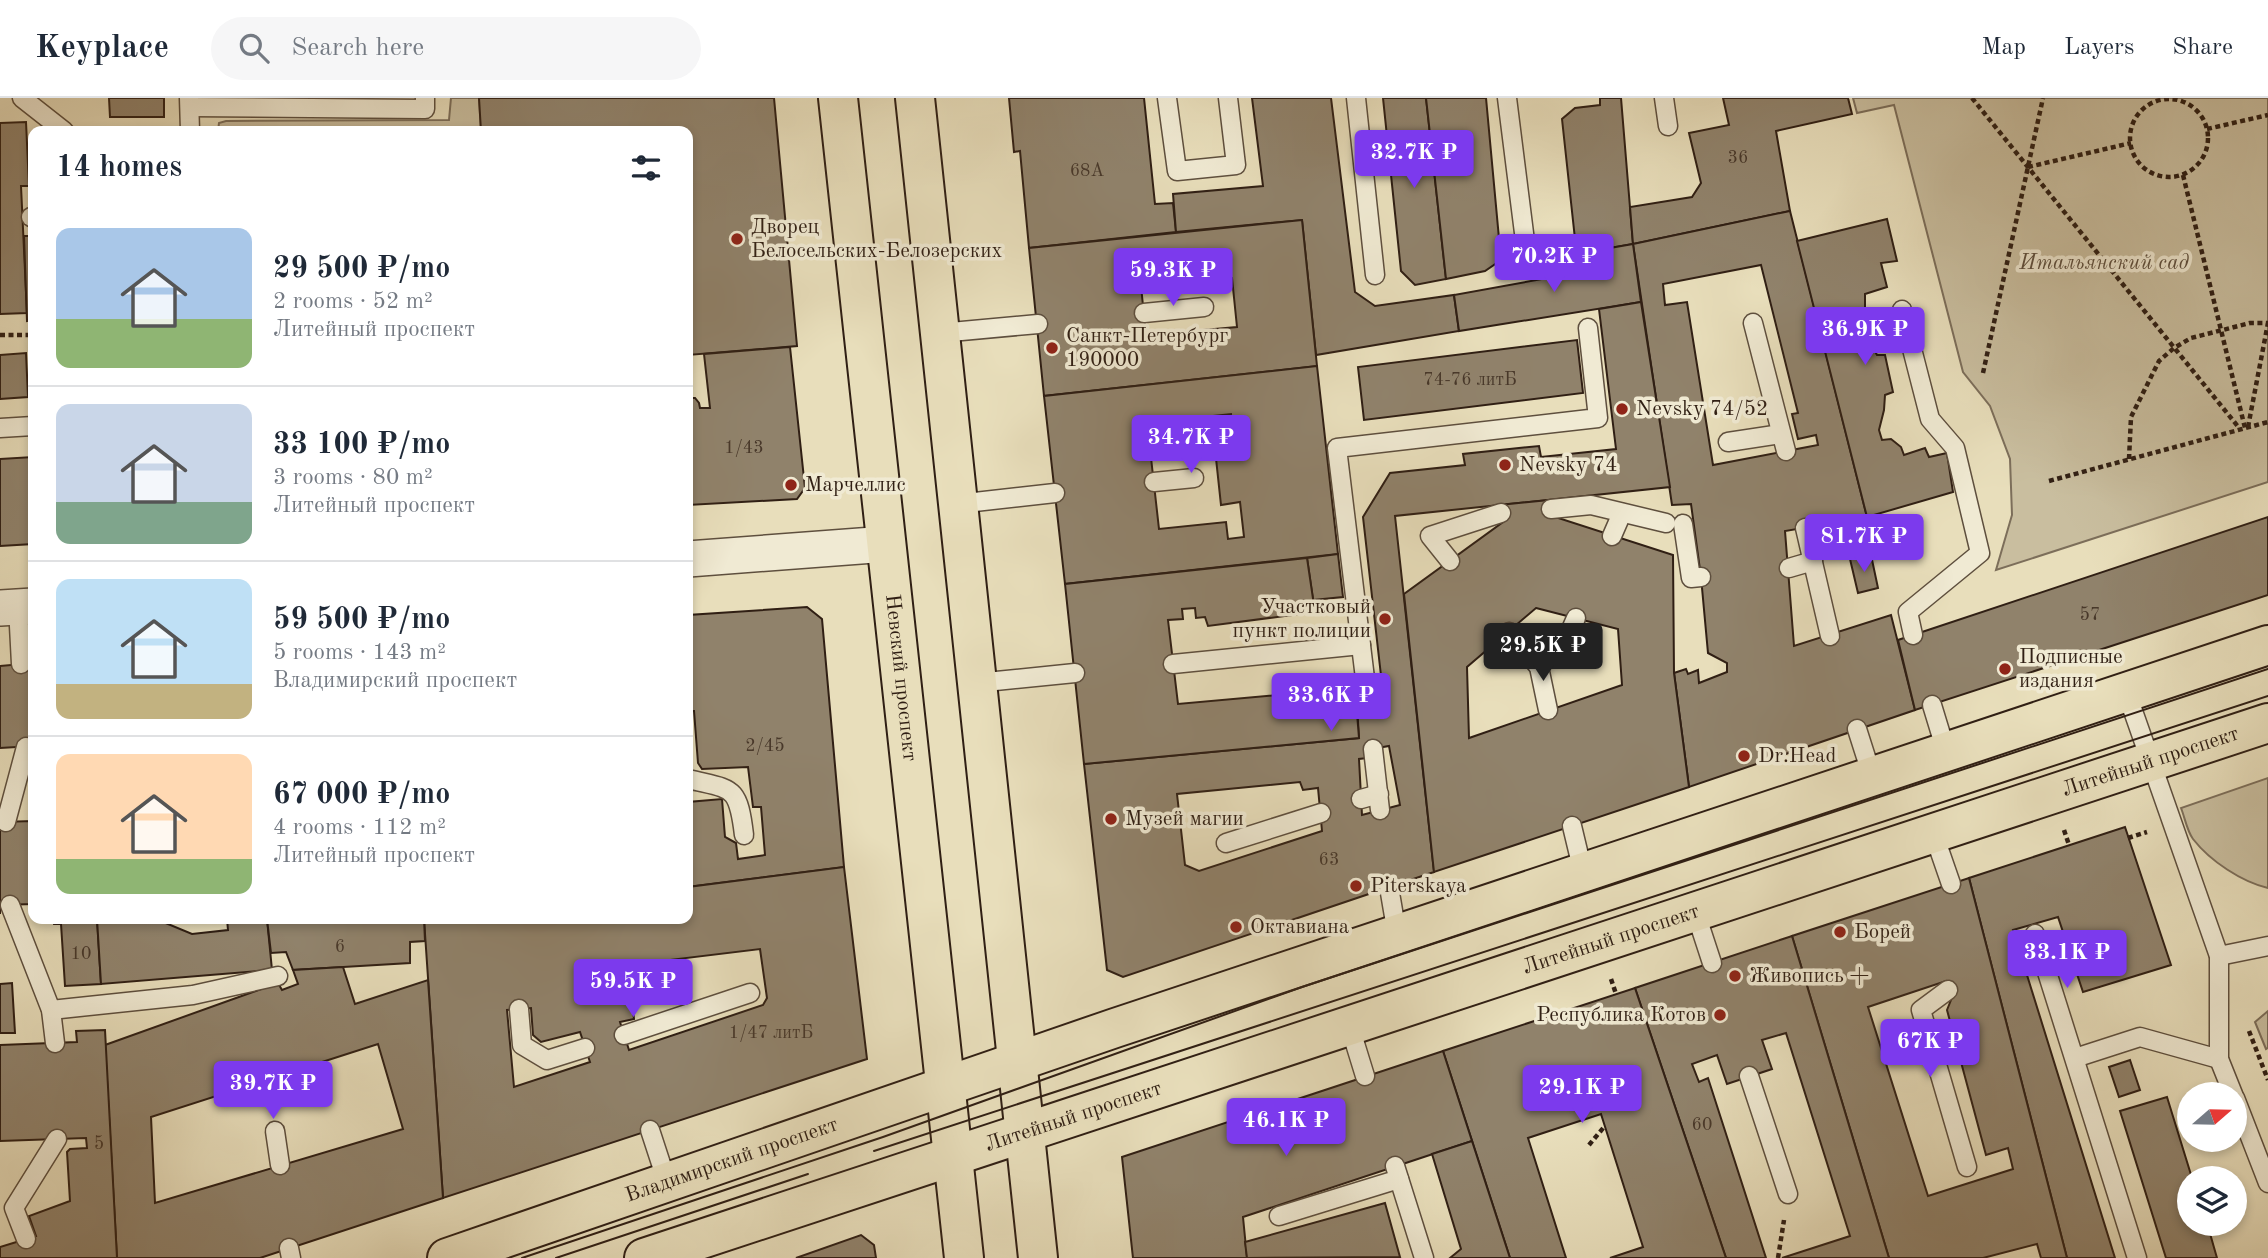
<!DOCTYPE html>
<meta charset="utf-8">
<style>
:root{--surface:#fff;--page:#f6f6f7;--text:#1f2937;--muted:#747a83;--line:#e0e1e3;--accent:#7c3aed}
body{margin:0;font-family:"Old Standard TT",serif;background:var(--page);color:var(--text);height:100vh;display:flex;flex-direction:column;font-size:26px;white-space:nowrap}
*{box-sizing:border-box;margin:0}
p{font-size:23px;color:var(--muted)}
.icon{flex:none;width:38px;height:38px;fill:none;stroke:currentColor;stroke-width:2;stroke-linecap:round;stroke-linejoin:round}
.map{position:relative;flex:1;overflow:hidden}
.side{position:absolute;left:28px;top:28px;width:665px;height:798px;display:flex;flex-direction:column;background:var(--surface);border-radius:14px;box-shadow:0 4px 10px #0003}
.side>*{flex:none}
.needle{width:46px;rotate:70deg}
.tools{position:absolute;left:2177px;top:984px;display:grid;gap:14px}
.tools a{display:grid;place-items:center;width:70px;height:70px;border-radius:50%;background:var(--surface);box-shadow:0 4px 10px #0003;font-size:35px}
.price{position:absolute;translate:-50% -60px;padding:0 16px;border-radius:7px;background:var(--accent);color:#fff;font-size:23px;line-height:46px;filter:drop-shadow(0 2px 4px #0008)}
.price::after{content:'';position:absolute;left:50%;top:42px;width:21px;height:16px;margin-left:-10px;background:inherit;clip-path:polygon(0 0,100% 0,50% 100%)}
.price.selected{background:#222;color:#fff}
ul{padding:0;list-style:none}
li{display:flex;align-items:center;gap:21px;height:175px;padding:0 28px}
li+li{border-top:2px solid var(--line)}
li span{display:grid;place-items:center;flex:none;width:196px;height:140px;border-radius:14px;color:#555}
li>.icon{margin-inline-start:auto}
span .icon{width:84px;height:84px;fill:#fffc;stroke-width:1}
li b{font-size:30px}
h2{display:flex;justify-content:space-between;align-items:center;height:84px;padding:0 28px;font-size:30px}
header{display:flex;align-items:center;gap:42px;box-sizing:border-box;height:98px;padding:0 35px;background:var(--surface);border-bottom:2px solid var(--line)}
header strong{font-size:33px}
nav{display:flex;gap:38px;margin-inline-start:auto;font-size:24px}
.search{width:490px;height:63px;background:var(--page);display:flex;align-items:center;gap:18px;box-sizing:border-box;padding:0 24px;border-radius:38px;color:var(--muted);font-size:26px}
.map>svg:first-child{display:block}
.green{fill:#c9be9f;stroke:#7c6e5a;stroke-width:2}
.building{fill:#90826b;stroke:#301f14;stroke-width:2;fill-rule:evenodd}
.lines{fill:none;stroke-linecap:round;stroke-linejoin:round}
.lane-casing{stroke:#5e4f3e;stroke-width:21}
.street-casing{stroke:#5e4f3e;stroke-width:38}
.primary-casing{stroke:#301f14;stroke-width:42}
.path{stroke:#301f14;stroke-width:4.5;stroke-dasharray:5 3.5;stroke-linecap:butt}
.lane{stroke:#f0ead3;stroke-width:18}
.street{stroke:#f0ead3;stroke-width:35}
.primary{stroke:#e8debb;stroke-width:38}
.tram{stroke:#301f14;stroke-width:2}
.poi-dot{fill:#8f2418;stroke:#f0ead3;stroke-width:2.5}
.labels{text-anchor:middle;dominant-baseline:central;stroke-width:7;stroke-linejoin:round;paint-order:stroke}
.number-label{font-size:18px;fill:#48382a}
.poi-label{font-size:21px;fill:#301f14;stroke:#f0ead3;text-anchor:start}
.park-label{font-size:21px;font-style:italic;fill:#5e4f3e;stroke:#f0ead3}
.street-label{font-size:21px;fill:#301f14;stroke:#f0ead3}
</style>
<header>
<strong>Keyplace</strong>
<div class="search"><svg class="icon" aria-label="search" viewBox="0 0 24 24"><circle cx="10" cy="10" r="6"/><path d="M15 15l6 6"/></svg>Search here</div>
<nav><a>Map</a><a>Layers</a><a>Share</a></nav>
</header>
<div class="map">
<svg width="2268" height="1160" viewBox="0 0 2268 1160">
<rect width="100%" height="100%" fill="#e8debb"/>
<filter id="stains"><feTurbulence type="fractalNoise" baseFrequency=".00286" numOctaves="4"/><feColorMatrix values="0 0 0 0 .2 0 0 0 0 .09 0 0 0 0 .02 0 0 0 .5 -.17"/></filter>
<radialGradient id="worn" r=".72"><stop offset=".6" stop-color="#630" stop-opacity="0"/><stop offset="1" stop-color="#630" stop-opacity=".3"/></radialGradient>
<g class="green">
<path d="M451,0H479L481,33H218L219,25L226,23L449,22Z"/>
<path d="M1853,0H2268V384L1996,472L2012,417L2010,361L1990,308L1963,274L1894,7L1857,15Z"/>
<path d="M2268,680V790C2242,784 2210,763 2193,741C2187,733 2185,720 2181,710Z"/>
<path d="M2268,913V950L2266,951L2255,924Z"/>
</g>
<g class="building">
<path d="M109,0H164V19H110Z"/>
<path d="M479,0H774L797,248L688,257V33H481Z"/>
<path d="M1009,0H1144L1155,106L1173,105L1176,134L1029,150L1020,53L1014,54Z"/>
<path d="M1252,0H1331L1355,194L1375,208L1454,197L1459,233L1316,257L1302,122L1176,134L1173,96L1263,88Z"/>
<path d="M1383,0H1426L1446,181L1415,187L1401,173Z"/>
<path d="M1426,0H1486L1501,162L1485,173L1446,181Z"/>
<path d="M1600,0H1621L1633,146L1587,154L1575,141L1562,21L1575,10L1600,7Z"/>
<path d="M1723,0H1848L1852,16L1776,33L1790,113L1633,146L1630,109L1692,99L1701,85L1689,35L1729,27Z"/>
<path d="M26,24L29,88H21L27,215L0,216V25Z"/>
<path d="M1790,113L1867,419L1785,433L1794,548L1891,517L1915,612L1689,689L1674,575L1686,571L1688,576L1698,572L1699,585L1727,574V565L1708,555L1701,479L1691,406L1672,407L1633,146ZM1761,167L1798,315L1792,316L1798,341L1816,337L1818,347L1713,367L1687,204L1665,207L1663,186Z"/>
<path d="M1887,121L1897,163L1881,165L1887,189L1865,196V210L1859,214L1849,215L1850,226L1865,235L1877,257H1885L1893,294L1885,297L1884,312L1879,332L1882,342L1891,341L1901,349L1904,357L1925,350L1929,359L1947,355L1953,394L1867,419L1797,143Z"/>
<path d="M1302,122L1317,268L1044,298L1029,150ZM1232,180L1237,229L1146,237L1141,188Z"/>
<path d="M24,138H33V222L27,223Z"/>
<path d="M1633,146L1641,204L1459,233L1454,197L1603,170L1604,151Z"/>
<path d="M1641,204L1670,389L1395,418L1434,774L1123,879L1107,872L1084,666L1359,640L1357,607L1384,604L1363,419L1390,375L1465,367L1463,356L1539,348L1541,359L1616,351L1599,211ZM1389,648L1400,707L1362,717L1359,661L1368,660L1366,652ZM1300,684L1303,692L1318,690L1322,733L1199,773L1185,767L1177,696Z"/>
<path d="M1577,242L1583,295L1364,322L1358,269Z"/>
<path d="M790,249L805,390L797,401L688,407V300H695L699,305L700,310H710L704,256Z"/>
<path d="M26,255L28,299L0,301V257Z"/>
<path d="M1317,268L1338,456L1065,486L1044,298ZM1231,316L1234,348L1215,351L1221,407L1240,404L1244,439L1228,441L1226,424L1159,431L1148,333L1215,326L1214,318Z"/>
<path d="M33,359V446L0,448V361Z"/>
<path d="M1549,402L1552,418L1673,457L1674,575L1689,689L1434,774L1404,496L1503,424L1499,407ZM1536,510L1618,531L1622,587L1469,640L1467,569Z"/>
<path d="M2268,419V497L1915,612L1898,542Z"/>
<path d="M1338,456L1343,499L1313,502L1307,460Z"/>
<path d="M1871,457L1878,490L1858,495L1850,461Z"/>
<path d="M1307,460L1315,514L1208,528L1205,519L1196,520L1195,510L1182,511L1183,521L1168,522L1178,606L1355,590L1359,640L1084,666L1065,486Z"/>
<path d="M807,509L822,521L844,769L688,789V704L722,701L725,739L736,745L738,761L765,757L761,709H753L748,669L702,671L698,665L694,613H688V517Z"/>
<path d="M33,565V648L0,650V568Z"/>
<path d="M33,723V806L0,807V816V724Z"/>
<path d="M2125,729L2171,867L2083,894L2058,819L2013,832L2115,1160H2067L1969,780Z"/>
<path d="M844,769L867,961L443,1100L424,821H688V789ZM760,851L767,900L763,907L629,952L620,924L634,921L628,867ZM531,910L533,937L541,944L580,934L590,964L514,989L507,912Z"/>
<path d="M1969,780L2067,1160H2041L2037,1146L1983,1160H1889L1792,838ZM1946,883L1951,902L1947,912L1986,1057L2008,1050L2013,1071L1928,1098L1868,909Z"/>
<path d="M53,821H97L101,886L65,888L61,826H54Z"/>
<path d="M97,821H156L192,836L228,832L227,821H267L272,872L101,886Z"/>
<path d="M267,821H424L425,843L410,844V865L293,872L286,854L271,855Z"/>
<path d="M1792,838L1889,1160H1782L1850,1138L1786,935L1762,942L1772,971L1727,986L1717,957L1692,966L1699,984L1708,980L1766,1160H1726L1635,890Z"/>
<path d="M343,869L355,906L428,882L443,1100L260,1160H117L105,947L278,885L282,892L298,886L293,872ZM378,946L403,1031L155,1105L151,1019Z"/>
<path d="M12,885L15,935H0V886Z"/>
<path d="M1635,890L1726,1160H1610L1643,1149L1601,1016L1528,1040L1566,1160H1510L1443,953Z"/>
<path d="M105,932L117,1160H0V1149L36,1138L29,1118L70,1103L67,1054L70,1051L87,1050L86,1040L0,1043V947L77,944L76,933Z"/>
<path d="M1443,953L1472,1043L1243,1119L1247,1160H1133L1122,1059Z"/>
<path d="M2130,962L2140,992L2119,999L2109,969Z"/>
<path d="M2167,999L2192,1080H2189V1125H2207L2217,1160H2166L2120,1013Z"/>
<path d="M1472,1043L1510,1160H1450L1461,1151L1432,1056Z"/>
<path d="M1385,1105L1400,1159L1247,1160L1245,1144Z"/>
<path d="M861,1137L874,1147L876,1160H796Z"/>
</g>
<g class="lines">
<g class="lane-casing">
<g id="lane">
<path d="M22,0L64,33"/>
<path d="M189,0L190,33"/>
<path d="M1167,0L1177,73L1236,67L1228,0"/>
<path d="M1356,0L1375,177"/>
<path d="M1507,0L1525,143"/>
<path d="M1664,0L1668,28"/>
<path d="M190,9L425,11V0"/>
<path d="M31,119H33"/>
<path d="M1902,212L1930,321L1955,350L1980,455L1908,514L1913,537"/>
<path d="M1144,215L1204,209"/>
<path d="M1753,225L1786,353"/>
<path d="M940,235L1038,226"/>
<path d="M0,330L33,328"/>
<path d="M1728,344L1781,336"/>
<path d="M1154,384L1194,380"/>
<path d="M957,406L1055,395"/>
<path d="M1551,411L1591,407L1666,425"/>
<path d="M1683,426L1691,480L1701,479"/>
<path d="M1805,430L1830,538"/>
<path d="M1612,438L1622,415"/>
<path d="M1450,463L1430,438L1501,415"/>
<path d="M1789,470L1813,463"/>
<path d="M18,509L21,566"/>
<path d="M1509,534L1539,569L1548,612"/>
<path d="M1173,566L1361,547"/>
<path d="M1539,569L1569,536L1576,520"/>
<path d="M976,585L1075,575"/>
<path d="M2126,593L2219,858V961L2233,996"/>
<path d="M1368,605L1337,350L1598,320L1588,230"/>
<path d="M1932,607L1946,653"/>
<path d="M1857,631L1872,678"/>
<path d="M1373,651L1380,712"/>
<path d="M688,681C732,692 738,686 744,737"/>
<path d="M1361,701L1379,696"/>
<path d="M6,724L26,649"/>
<path d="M1572,728L1583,774"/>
<path d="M1933,734L1951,786"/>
<path d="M1226,745L1321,715"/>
<path d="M1389,789L1397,836"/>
<path d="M10,807L51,912L55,945"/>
<path d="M1695,813L1712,865"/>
<path d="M2035,836L2137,1160"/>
<path d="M2219,858L2268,848"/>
<path d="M1948,892L1921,912L1967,1069"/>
<path d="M519,911L522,947L547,962L585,950"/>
<path d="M51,912L193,897L278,878"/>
<path d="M1349,926L1365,978"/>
<path d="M624,937L750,895"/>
<path d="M2075,960L2140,939L2219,961"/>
<path d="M1749,978L1788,1096"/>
<path d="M2235,1000L2268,1085"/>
<path d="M650,1032L667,1084"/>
<path d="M275,1033L280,1067"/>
<path d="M1395,1068L1424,1160"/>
<path d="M1279,1118L1399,1081"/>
<path d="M26,1141L14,1110L57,1041"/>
<path d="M289,1150L291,1160"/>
</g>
</g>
<g class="street-casing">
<g id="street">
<path d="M688,461L887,446"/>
<path d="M0,510L33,508"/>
</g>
</g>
<g class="primary-casing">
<g id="primary">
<path id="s1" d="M838,0L964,1160"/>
<path d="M915,0L1038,1160"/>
<path id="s2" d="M447,1160L1115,930L2268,547"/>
<path id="s3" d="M644,1160L2268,625"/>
</g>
</g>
<g class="path">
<path d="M1972,0L2240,331"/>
<circle cx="2169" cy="40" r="39"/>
<path d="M2207,31L2268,17"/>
<path d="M2028,69L2131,45"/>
<path d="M2183,77L2245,330"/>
<path d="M0,237H33"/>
<path d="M1983,275L2043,0"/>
<path d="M2248,329L2268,225"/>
<path d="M2129,361L2131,319L2159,263L2174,250L2191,240L2250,225H2268"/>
<path d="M2049,383L2268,324"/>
<path d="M2064,732L2069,747"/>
<path d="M2128,740L2147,734"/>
<path d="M1611,881L1616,896"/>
<path d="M2249,933L2268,982"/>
<path d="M1589,1047L1604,1029"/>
<path d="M1778,1160L1784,1122"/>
</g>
<use href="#lane" class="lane"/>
<use href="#street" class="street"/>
<use href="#primary" class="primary"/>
<g class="tram">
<path d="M874,1053L2268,598"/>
<path d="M522,1160L883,1039L1302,889L2268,571"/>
<path d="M556,1160L808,1076"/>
</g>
</g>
<g class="poi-dot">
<circle cx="737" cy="141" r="7"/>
<circle cx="1052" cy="250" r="7"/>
<circle cx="1622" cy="311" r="7"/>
<circle cx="1505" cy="367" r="7"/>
<circle cx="791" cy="387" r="7"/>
<circle cx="1385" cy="521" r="7"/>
<circle cx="2005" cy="571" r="7"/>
<circle cx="1744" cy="658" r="7"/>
<circle cx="1111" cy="721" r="7"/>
<circle cx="1356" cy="788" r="7"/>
<circle cx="1236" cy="829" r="7"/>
<circle cx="1840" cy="834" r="7"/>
<circle cx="1735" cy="878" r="7"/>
<circle cx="1720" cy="917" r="7"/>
</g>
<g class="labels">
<g class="number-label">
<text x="1738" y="60">36</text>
<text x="1087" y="73">68А</text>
<text x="1470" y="282">74-76 литБ</text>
<text x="744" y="350">1/43</text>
<text x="2090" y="517">57</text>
<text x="765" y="648">2/45</text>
<text x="1329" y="762">63</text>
<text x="340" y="849">6</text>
<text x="81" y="856">10</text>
<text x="771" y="935">1/47 литБ</text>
<text x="1702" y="1027">60</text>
<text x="99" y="1046">5</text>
</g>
<g class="poi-label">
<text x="751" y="129">Дворец<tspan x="751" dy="24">Белосельских-Белозерских</tspan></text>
<text x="1066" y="238">Санкт-Петербург<tspan x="1066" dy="24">190000</tspan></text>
<text x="1636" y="311">Nevsky 74/52</text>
<text x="1519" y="367">Nevsky 74</text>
<text x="805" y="387">Марчеллис</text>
<text x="1371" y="509" text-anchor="end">Участковый<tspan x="1371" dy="24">пункт полиции</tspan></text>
<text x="2019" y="559">Подписные<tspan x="2019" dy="24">издания</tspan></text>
<text x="1758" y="658">Dr.Head</text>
<text x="1125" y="721">Музей магии</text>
<text x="1370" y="788">Piterskaya</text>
<text x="1250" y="829">Октавиана</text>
<text x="1854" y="834">Борей</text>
<text x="1749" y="878">Живопись +</text>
<text x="1706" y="917" text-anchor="end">Республика Котов</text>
</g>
<g class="park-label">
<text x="2104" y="165">Итальянский сад</text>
</g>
<g class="street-label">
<text stroke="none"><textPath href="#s1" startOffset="583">Невский проспект</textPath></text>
<text stroke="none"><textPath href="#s3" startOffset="1586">Литейный проспект</textPath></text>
<text stroke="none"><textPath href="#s3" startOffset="1018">Литейный проспект</textPath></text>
<text stroke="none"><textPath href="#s3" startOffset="452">Литейный проспект</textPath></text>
<text stroke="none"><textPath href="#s2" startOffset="301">Владимирский проспект</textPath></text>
</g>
</g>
<rect width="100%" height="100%" filter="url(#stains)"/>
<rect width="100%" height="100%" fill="url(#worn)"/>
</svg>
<div class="tools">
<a><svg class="needle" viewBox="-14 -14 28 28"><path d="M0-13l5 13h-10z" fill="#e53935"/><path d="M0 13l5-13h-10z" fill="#747a83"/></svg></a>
<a><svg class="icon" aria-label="layers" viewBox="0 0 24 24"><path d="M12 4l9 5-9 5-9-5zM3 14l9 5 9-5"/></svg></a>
</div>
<b class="price" style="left:1414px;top:92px">32.7K ₽</b>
<b class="price" style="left:1554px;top:196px">70.2K ₽</b>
<b class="price" style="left:1173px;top:210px">59.3K ₽</b>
<b class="price" style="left:1865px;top:269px">36.9K ₽</b>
<b class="price" style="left:1191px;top:377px">34.7K ₽</b>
<b class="price" style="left:1864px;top:476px">81.7K ₽</b>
<b class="price selected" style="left:1543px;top:585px">29.5K ₽</b>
<b class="price" style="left:1331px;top:635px">33.6K ₽</b>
<b class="price" style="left:2067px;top:892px">33.1K ₽</b>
<b class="price" style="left:633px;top:921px">59.5K ₽</b>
<b class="price" style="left:1930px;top:981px">67K ₽</b>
<b class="price" style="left:273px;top:1023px">39.7K ₽</b>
<b class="price" style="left:1582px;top:1027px">29.1K ₽</b>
<b class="price" style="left:1286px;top:1060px">46.1K ₽</b>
<section class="side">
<h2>14 homes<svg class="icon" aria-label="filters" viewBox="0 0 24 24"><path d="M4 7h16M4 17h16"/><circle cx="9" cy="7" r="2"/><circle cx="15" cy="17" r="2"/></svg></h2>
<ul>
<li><span style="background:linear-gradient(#a9c7e8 65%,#8fb573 0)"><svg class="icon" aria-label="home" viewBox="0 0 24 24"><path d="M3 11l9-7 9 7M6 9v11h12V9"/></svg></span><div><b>29 500 ₽/mo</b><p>2 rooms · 52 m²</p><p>Литейный проспект</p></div></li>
<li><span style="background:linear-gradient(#c9d6e8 70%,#7fa58c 0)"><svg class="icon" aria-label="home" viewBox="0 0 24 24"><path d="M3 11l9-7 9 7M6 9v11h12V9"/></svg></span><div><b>33 100 ₽/mo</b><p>3 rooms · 80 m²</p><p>Литейный проспект</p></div></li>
<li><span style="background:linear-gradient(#bfe0f5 75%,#c2b280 0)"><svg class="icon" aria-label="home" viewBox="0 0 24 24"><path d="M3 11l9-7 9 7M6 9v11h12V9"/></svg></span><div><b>59 500 ₽/mo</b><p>5 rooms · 143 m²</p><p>Владимирский проспект</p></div></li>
<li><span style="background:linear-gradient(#ffd9b3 75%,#8fb573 0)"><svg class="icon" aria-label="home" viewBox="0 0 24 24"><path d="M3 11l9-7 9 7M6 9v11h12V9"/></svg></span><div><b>67 000 ₽/mo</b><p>4 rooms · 112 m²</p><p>Литейный проспект</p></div></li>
</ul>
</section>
</div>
